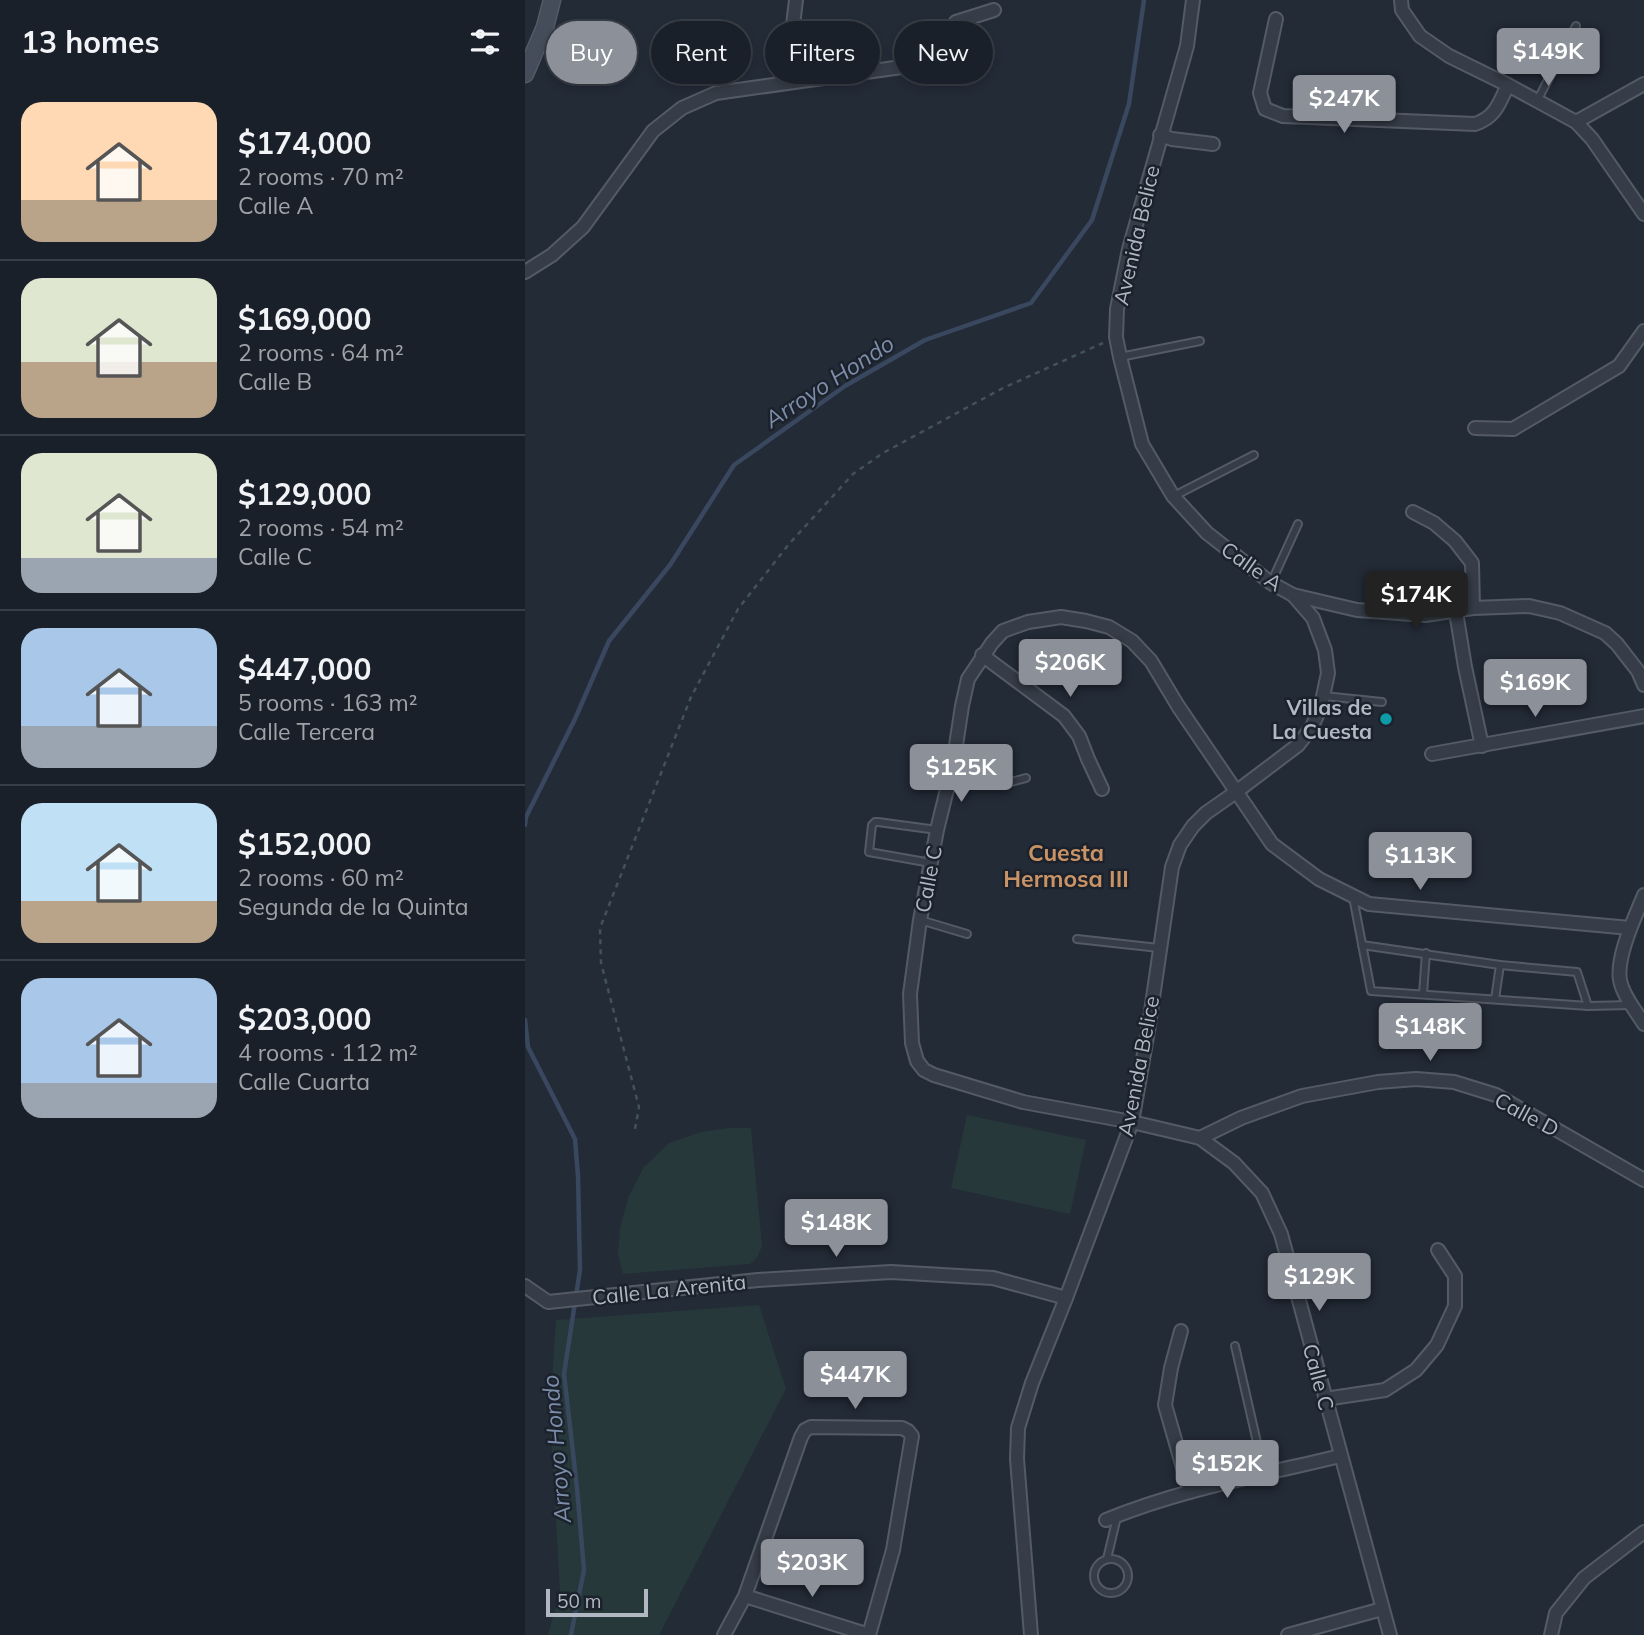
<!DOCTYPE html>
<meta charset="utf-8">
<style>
:root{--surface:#1a2029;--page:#232831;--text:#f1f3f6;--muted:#9fa3a8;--line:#383e46;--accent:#8c9099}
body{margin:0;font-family:Mulish,sans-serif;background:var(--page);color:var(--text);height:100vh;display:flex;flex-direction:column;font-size:26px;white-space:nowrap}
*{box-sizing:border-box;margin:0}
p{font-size:23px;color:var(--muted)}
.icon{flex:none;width:38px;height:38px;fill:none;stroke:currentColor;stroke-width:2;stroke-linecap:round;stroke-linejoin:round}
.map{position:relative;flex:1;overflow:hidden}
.sheet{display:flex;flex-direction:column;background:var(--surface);width:525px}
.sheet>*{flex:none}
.hud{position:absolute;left:21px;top:21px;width:665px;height:63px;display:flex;gap:14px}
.scale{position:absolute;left:21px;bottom:18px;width:102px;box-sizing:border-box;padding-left:7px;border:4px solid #b1b8c4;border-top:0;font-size:19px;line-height:24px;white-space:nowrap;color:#b1b8c4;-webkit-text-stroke:5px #1c222c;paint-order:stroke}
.price{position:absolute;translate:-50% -60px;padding:0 16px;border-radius:7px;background:var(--accent);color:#fff;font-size:23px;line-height:46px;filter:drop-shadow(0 2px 4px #0008)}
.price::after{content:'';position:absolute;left:50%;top:42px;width:21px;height:16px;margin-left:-10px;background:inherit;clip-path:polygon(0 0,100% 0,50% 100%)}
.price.selected{background:#222;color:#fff}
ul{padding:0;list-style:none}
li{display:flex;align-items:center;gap:21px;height:175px;padding:0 21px}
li+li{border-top:2px solid var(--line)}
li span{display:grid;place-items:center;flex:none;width:196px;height:140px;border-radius:21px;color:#555}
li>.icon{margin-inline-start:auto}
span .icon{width:84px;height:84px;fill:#fffc;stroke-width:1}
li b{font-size:30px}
h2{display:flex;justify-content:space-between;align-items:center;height:84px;padding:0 21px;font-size:30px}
.chip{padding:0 24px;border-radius:32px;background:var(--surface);box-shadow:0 4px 10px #0003,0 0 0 2px var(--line);font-size:24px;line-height:63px}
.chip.selected{background:var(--accent);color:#fff}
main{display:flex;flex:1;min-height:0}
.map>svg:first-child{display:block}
.green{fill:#263839}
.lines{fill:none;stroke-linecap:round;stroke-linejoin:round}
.stream{stroke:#39485f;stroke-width:4.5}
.lane-casing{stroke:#545b65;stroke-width:10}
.street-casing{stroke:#545b65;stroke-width:16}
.secondary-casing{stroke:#545b65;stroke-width:19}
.path{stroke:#425356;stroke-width:2.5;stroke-dasharray:5 5;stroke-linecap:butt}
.lane{stroke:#363d48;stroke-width:6}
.street{stroke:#363d48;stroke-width:12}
.secondary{stroke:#454c5a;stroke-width:16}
.culture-dot{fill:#0f9aa8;stroke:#1c222c;stroke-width:2.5}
.labels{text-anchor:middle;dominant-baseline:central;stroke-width:5;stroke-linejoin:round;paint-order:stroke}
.street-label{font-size:21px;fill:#b1b8c4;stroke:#1c222c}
.poi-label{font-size:21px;font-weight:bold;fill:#b1b8c4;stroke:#1c222c;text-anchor:end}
.water-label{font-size:23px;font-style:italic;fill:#7c8eaa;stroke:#1c222c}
.neighbourhood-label{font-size:23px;font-weight:bold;fill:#ca9366;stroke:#1c222c}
</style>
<main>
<section class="sheet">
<h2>13 homes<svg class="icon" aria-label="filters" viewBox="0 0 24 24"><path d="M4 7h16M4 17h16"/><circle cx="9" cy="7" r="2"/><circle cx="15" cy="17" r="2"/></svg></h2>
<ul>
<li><span style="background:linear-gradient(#ffd9b3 70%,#b9a48a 0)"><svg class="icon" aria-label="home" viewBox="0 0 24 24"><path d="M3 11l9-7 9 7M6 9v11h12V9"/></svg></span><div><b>$174,000</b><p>2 rooms · 70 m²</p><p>Calle A</p></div></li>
<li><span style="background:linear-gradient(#dfe7d0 60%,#b9a48a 0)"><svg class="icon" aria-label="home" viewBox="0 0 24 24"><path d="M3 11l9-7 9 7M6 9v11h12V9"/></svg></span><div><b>$169,000</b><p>2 rooms · 64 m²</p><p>Calle B</p></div></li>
<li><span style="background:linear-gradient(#dfe7d0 75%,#9aa5b1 0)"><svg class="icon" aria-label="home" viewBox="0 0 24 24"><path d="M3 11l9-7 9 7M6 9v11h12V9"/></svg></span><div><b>$129,000</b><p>2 rooms · 54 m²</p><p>Calle C</p></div></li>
<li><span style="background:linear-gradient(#a9c7e8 70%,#9aa5b1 0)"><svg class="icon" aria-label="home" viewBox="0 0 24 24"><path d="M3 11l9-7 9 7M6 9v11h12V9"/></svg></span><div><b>$447,000</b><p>5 rooms · 163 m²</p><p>Calle Tercera</p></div></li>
<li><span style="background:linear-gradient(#bfe0f5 70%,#b9a48a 0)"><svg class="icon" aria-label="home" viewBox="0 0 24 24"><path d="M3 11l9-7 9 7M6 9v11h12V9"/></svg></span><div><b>$152,000</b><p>2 rooms · 60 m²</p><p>Segunda de la Quinta</p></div></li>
<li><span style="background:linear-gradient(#a9c7e8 75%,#9aa5b1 0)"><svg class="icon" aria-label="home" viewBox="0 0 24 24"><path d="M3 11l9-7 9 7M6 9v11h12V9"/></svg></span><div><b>$203,000</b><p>4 rooms · 112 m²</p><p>Calle Cuarta</p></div></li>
</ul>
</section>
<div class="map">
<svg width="1119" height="1635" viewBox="0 0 1119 1635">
<rect width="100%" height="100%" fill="#232b37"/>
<g class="green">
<path d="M442,1115L561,1140L545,1214L426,1188Z"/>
<path d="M204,1128H226L237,1246L233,1256L225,1264L98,1274L93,1254L95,1229L103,1198L119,1167L144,1143L176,1132Z"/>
<path d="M234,1305L261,1389L134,1635H23L35,1592L25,1416L31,1320Z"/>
</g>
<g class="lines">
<g class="stream">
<path d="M0,825L1,817L50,719L84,641L145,565L209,465L320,386L400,340L506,303L567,220L604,104L619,0"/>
<path d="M0,1020L3,1047L50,1139L53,1176L55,1270L39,1374L52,1488L59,1570L46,1635"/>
</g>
<g class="lane-casing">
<g id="lane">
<path d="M1012,101L1051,26"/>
<path d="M595,357L675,341"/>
<path d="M649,496L729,455"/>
<path d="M746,583L773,524"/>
<path d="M799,696L857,702"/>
<path d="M427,769L486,782L501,778"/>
<path d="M406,863L344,852L347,825L350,822H353L412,830"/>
<path d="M828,897L846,991L1063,1006L1106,1005"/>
<path d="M395,920L442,934"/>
<path d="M552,939L634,948"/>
<path d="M837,945L975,965L1052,972L1063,1006"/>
<path d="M898,994L901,953"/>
<path d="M970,999L975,965"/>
<path d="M710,1346L739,1473"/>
<path d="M582,1559L592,1517"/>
<circle cx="586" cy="1576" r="17"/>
</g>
</g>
<g class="street-casing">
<g id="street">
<path d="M668,0L662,46L604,249L592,309L591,337L595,357L617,444L648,496L682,533L746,583L768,595L832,610L900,615L948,608L1004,606L1035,613L1080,633L1092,644L1113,671L1119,685"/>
<path d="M876,0L877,10L895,36L924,56L983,85L1051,122L1067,139L1119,214"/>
<path d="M751,19L735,93L740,109L758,116L950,124C971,117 974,103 983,85"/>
<path d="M261,83L271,0"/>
<path d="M1051,122L1119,84"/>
<path d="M635,135L647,139L688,144"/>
<path d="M0,272L27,255L58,227L128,131L157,108L191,93L391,65L404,56L431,22L469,10"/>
<path d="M950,428L988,429L1094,366L1119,331"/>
<path d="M888,512L909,523L930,541L947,563L948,608"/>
<path d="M931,612L940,667L957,746"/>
<path d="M457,655L539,716L554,736L563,759L577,789"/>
<path d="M907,754L1119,716"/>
<path d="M1119,895C1110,917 1091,957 1095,980C1098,996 1111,1011 1119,1024"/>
<path d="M675,1138L716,1118L777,1096L853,1082L891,1079L929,1082L971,1095L1119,1180"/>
<path d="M0,1286L23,1302L233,1280L366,1272L468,1278L541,1298"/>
<path d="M656,1331L646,1368L640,1405L665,1492"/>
<path d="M800,1399L860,1390L891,1370L912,1345L930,1306V1276L913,1250"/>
<path d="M581,1520C656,1489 737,1475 815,1456"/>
<path d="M199,1635L220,1596L276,1437L280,1430L286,1427L377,1428L383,1431L387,1436L368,1550L344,1635L220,1596"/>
<path d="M506,1635L492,1459L493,1428L507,1383L541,1298L607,1122L624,1025L647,867L655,845L668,826L681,813L711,792L773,745L787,727L796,706L803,673L800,650L788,618L768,595"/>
<path d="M763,1635L857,1609"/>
<path d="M865,1635L756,1234L737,1193L709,1163L675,1138L607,1122L498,1102L409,1075L399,1070L392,1061L387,1043L385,994L395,920L412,830L428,765L437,706L443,679L467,643L478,631L503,622L536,617L561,621L584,627L607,641L626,661L653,706L747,844L794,879L844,904L1105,928"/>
<path d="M1026,1635L1031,1613L1059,1578L1119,1532"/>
</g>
</g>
<g class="secondary-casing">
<path id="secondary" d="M0,74L20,27L27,0"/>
</g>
<path class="path" d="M110,1129L114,1107L76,963L75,928L166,697L213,609L264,544L328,474L358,453L478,388L578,343"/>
<use href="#lane" class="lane"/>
<use href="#street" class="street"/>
<use href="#secondary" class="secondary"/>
</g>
<circle class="culture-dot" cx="861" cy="719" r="7"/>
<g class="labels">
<g class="street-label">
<text transform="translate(611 235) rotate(-77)">Avenida Belice</text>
<text transform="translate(727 566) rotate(35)">Calle A</text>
<text transform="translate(403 879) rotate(-79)">Calle C</text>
<text transform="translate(613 1066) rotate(-79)">Avenida Belice</text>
<text transform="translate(1002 1114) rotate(28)">Calle D</text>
<text transform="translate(144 1289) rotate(-6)">Calle La Arenita</text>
<text transform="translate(794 1377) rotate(75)">Calle C</text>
</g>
<g class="poi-label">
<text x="847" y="707">Villas de<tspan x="847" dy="24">La Cuesta</tspan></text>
</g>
<g class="water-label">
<text transform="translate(304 381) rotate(-33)">Arroyo Hondo</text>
<text transform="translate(31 1449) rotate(-95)">Arroyo Hondo</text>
</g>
<g class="neighbourhood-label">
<text x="541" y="852">Cuesta<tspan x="541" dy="26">Hermosa III</tspan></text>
</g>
</g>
</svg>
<div class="scale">50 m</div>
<b class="price" style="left:1023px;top:88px">$149K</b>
<b class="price" style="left:819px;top:135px">$247K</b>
<b class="price selected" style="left:891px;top:631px">$174K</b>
<b class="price" style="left:545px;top:699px">$206K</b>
<b class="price" style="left:1010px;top:719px">$169K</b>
<b class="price" style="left:436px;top:804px">$125K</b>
<b class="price" style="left:895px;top:892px">$113K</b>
<b class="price" style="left:905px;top:1063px">$148K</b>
<b class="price" style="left:311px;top:1259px">$148K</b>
<b class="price" style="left:794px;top:1313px">$129K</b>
<b class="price" style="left:330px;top:1411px">$447K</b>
<b class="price" style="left:702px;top:1500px">$152K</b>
<b class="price" style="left:287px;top:1599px">$203K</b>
<div class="hud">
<a class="chip selected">Buy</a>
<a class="chip">Rent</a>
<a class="chip">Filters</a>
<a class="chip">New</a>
</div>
</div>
</main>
